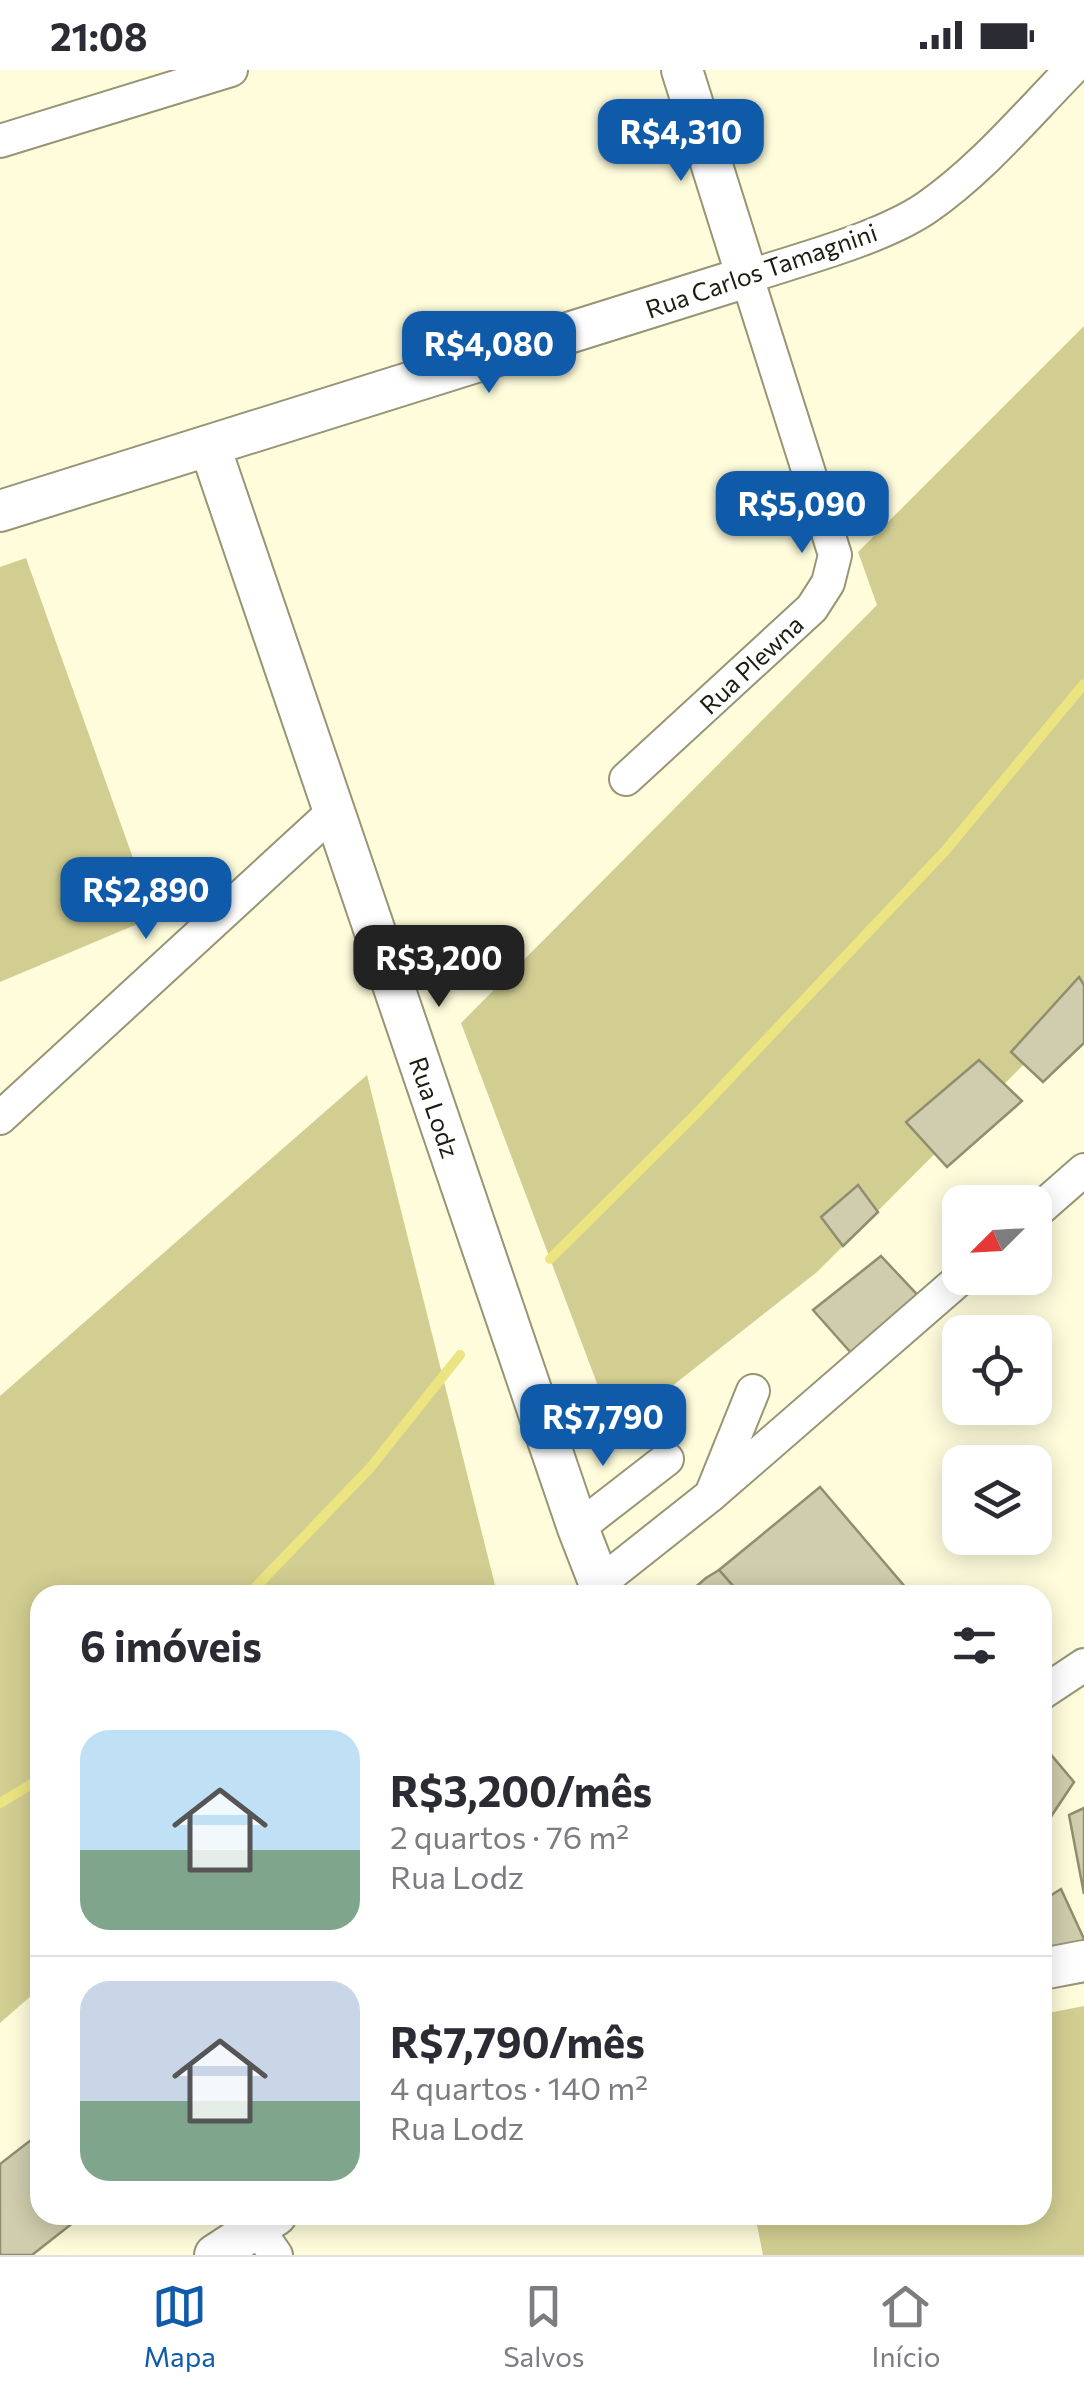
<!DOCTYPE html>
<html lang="pt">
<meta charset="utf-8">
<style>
:root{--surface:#fff;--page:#f2f2f3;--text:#2b2b33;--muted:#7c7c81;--line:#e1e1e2;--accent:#0f5baa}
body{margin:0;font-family:Commissioner,sans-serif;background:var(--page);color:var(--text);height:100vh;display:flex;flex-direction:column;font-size:38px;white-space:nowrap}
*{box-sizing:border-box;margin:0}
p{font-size:32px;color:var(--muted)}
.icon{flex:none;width:55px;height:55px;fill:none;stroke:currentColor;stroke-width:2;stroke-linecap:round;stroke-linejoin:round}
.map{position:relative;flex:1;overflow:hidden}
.sheet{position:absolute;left:30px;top:1515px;width:1022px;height:640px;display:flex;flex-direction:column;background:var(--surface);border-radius:30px;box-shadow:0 5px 25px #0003}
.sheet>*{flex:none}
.needle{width:65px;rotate:246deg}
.buttons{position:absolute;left:942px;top:1115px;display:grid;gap:20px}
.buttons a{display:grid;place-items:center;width:110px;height:110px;border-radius:20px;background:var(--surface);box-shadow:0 5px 25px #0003;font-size:50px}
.price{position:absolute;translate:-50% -85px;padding:0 22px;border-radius:20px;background:var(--accent);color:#fff;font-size:32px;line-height:65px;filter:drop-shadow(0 2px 5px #0008)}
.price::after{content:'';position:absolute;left:50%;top:60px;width:30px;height:22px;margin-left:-15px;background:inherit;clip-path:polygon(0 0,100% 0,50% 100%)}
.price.active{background:#222;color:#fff}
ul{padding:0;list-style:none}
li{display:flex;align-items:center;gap:30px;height:250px;padding:0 50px}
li+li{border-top:2px solid var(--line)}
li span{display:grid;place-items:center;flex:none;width:280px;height:200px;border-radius:30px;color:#555}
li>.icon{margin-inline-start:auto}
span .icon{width:120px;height:120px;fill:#fffc;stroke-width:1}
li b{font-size:42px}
h2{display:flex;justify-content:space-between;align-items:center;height:120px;padding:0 50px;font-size:42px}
.status{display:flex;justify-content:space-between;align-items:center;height:70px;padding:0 50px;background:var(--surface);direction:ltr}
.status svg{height:28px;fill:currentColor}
.tabs{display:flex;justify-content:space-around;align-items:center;height:140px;border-top:2px solid var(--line);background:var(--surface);font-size:28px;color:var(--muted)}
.tabs a{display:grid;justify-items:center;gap:5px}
.tabs .active{color:var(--accent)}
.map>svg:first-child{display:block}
.green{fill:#d2ce92}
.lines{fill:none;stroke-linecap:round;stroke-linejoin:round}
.stream{stroke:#ece480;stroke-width:10}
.building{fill:#cfcdad;stroke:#908e70;stroke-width:2.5}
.minor-casing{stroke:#979576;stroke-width:36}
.tertiary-casing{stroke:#979576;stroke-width:44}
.minor{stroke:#fff;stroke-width:32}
.tertiary{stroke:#fff;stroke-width:40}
.labels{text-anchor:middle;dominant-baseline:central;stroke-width:10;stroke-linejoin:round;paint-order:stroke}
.street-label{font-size:25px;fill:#1d1c10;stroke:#fff}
</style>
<div class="status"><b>21:08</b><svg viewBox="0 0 49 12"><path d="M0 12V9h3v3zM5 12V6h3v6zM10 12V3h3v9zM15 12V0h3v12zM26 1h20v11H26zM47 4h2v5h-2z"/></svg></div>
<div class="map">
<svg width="1084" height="2185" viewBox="0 0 1084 2185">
<rect width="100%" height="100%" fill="#fefcdb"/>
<g class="green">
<path d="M1084,256V934L817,1202L615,1361L461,953L877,535L858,482Z"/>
<path d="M26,488L154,847L0,912V497Z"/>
<path d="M367,1005L496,1519L489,1525H40V1918L0,1953V1326Z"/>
<path d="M1084,1936V2185H763L755,2145H1042L1043,1944Z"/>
</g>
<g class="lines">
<g class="stream">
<path d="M550,1189L695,1045L945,781L1084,614"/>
<path d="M248,1525L370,1398L460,1285"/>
<path d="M0,1733L40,1709"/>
</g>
</g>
<g class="building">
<path d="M1079,907L1084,915V973L1043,1012L1011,982Z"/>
<path d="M979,990L1022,1031L947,1097L906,1052Z"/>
<path d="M858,1115L878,1142L843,1176L821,1147Z"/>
<path d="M881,1186L926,1234L860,1293L813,1240Z"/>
<path d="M820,1417L912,1525H741L719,1500Z"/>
<path d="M719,1500L741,1525H686L706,1508Z"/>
<path d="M1042,1674L1074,1712L1042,1760Z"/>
<path d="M1084,1738V1824L1069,1745Z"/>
<path d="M1061,1819L1084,1869V1879L1042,1882V1831Z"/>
<path d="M40,2063V2145H83L32,2185H0V2094Z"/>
</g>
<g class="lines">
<g class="minor-casing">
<g id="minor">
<path d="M0,71L231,0"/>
<path d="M626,709L812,538L828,513L835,485L747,207C801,189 880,169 926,138C981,100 1025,47 1071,0"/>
<path d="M0,1048L334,741"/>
<path d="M1035,1143L1084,1100"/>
<path d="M711,1425L961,1208"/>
<path d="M578,1458L667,1389"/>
<path d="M600,1513L711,1425L753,1321"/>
<path d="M1042,1623L1084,1595"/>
<path d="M257,2158L276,2185"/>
</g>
</g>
<g class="tertiary-casing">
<g id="tertiary">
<path d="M210,377L578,1458L604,1525"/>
<path d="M0,441L747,207L682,0"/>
<path d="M1042,1899L1084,1891"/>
<path d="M215,2185L276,2145"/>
</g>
</g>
<use href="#minor" class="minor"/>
<use href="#tertiary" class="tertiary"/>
</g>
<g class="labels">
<g class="street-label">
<text transform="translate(761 200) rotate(-19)">Rua Carlos Tamagnini</text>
<text transform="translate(751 594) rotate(-43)">Rua Plewna</text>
<text transform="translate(435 1037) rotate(71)">Rua Lodz</text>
</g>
</g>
</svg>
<div class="buttons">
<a><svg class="needle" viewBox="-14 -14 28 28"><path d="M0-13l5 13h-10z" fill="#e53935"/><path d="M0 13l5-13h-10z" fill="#7c7c81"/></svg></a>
<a><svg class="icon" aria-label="locate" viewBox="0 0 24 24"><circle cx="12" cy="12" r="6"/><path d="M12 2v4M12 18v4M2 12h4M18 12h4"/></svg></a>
<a><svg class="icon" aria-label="layers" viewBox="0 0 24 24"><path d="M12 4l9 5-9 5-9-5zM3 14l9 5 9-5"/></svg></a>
</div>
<b class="price" style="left:681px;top:114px">R$4,310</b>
<b class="price" style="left:489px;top:326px">R$4,080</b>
<b class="price" style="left:802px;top:486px">R$5,090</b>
<b class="price" style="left:146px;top:872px">R$2,890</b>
<b class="price active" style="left:439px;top:940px">R$3,200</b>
<b class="price" style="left:603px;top:1399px">R$7,790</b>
<section class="sheet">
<h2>6 imóveis<svg class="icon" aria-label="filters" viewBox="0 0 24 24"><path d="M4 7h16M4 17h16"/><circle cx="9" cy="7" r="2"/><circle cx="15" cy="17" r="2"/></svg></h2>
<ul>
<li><span style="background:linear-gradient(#bfe0f5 60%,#7fa58c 0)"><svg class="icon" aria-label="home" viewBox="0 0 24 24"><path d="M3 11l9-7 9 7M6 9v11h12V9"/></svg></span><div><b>R$3,200/mês</b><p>2 quartos · 76 m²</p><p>Rua Lodz</p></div></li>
<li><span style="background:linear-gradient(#c9d6e8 60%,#7fa58c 0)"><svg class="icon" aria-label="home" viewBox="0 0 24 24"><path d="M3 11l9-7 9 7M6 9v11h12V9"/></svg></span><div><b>R$7,790/mês</b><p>4 quartos · 140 m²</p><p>Rua Lodz</p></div></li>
</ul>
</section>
</div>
<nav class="tabs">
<a class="active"><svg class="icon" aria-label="map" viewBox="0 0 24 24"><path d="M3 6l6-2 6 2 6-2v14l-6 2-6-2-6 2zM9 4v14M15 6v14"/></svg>Mapa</a>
<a><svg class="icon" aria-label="saved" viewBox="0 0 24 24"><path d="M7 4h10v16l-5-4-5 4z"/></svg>Salvos</a>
<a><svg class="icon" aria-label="home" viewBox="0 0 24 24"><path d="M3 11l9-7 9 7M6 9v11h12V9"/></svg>Início</a>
</nav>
